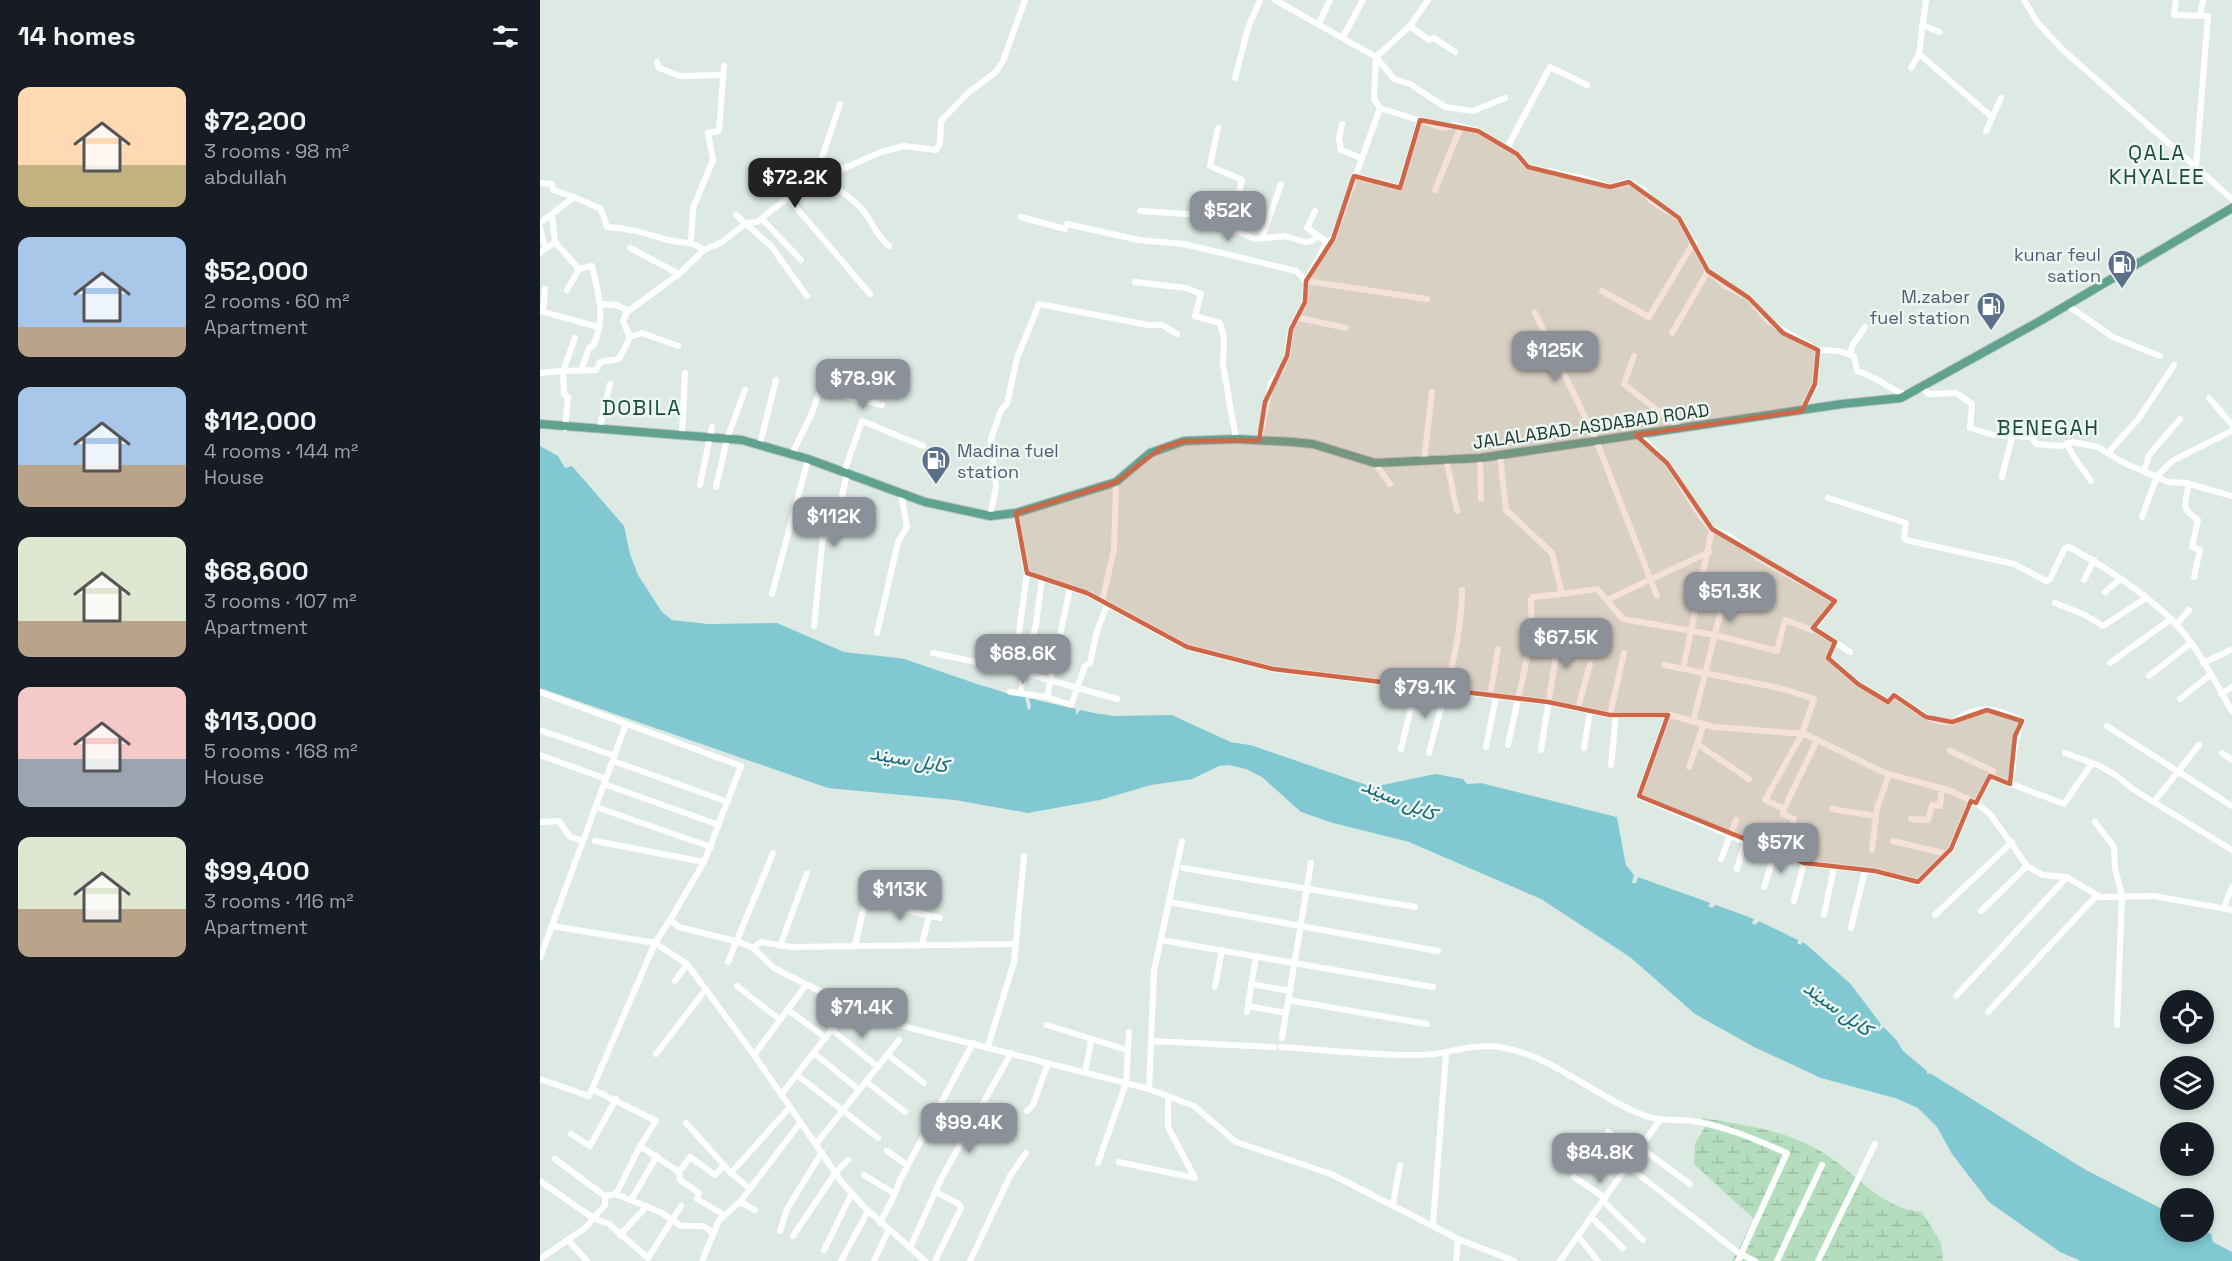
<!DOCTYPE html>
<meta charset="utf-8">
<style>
:root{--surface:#171b24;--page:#242831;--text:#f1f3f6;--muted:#9ea1a6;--accent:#8c9099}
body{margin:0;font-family:"Space Grotesk",Vazirmatn,sans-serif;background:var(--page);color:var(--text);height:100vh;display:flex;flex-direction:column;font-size:22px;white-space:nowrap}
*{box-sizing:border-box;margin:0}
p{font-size:20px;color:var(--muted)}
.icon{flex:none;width:33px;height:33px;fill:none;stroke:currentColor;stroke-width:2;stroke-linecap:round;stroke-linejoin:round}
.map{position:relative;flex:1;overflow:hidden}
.details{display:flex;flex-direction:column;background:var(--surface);width:540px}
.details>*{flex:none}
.controls{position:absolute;left:1620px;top:990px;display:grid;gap:12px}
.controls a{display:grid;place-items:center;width:54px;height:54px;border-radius:50%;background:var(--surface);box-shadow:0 3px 9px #0003;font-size:30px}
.price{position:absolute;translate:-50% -51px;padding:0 14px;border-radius:12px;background:var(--accent);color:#fff;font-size:20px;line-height:39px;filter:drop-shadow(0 2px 3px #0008)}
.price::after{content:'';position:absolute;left:50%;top:36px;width:18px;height:14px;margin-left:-9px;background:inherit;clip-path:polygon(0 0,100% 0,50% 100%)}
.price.active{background:#222;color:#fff}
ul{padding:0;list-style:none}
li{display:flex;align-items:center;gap:18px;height:150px;padding:0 18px}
li span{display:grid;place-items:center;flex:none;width:168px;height:120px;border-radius:12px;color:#555}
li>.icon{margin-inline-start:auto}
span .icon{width:72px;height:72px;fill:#fffc;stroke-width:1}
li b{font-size:26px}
h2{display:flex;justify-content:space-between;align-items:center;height:72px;padding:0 18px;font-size:26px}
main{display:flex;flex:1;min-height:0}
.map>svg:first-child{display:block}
.wetland{fill:url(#wetland-marsh)}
.water{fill:#81c8d3}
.pier{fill:#ddeae4}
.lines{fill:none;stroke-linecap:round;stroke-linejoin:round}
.major-casing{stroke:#bcc4c1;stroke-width:10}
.minor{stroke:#fff;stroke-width:6}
.major{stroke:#5fa28f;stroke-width:8}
.marked{fill:#cd6747;fill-opacity:0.2;stroke:#cd6747;stroke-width:4.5;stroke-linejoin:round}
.labels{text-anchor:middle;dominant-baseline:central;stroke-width:5;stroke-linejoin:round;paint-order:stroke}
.service-label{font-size:18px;fill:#4e5e75;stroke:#edf6f1;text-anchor:end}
.street-label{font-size:18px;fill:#1e3931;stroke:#edf6f1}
.water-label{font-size:20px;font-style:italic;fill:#166977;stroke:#edf6f1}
.quarter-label{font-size:21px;letter-spacing:1.5px;fill:#194c3f;stroke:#edf6f1}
</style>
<main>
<section class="details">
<h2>14 homes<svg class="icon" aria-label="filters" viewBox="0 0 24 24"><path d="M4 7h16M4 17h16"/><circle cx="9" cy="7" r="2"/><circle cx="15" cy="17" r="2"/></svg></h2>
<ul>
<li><span style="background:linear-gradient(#ffd9b3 65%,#c2b280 0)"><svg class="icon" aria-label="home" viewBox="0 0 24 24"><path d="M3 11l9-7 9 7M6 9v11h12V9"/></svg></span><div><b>$72,200</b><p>3 rooms · 98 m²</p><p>abdullah</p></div></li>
<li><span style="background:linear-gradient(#a9c7e8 75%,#b9a48a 0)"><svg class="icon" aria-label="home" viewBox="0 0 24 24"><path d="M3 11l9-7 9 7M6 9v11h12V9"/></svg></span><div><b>$52,000</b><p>2 rooms · 60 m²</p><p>Apartment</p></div></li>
<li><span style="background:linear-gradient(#a9c7e8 65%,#b9a48a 0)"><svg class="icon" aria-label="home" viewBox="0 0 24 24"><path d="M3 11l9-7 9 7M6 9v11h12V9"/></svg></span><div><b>$112,000</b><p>4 rooms · 144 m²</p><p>House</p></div></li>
<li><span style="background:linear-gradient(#dfe7d0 70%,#b9a48a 0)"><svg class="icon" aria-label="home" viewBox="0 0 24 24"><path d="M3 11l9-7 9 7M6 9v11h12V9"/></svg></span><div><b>$68,600</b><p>3 rooms · 107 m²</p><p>Apartment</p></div></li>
<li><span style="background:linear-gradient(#f6c9c9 60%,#9aa5b1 0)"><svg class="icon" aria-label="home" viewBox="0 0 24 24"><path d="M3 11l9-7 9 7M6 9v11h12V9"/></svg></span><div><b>$113,000</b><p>5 rooms · 168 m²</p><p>House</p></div></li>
<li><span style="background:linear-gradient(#dfe7d0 60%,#b9a48a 0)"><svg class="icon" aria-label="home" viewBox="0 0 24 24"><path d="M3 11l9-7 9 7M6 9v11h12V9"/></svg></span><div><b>$99,400</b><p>3 rooms · 116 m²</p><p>Apartment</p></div></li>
</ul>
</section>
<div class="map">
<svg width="1692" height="1261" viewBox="0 0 1692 1261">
<defs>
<pattern id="wetland-marsh" width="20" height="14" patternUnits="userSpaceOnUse" patternTransform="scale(1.5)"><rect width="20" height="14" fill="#b4ddbe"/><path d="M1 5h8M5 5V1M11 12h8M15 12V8" fill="none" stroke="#9abea4"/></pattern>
</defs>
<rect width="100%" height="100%" fill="#ddeae4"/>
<path class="wetland" d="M1162,1118C1199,1124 1239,1129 1273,1147C1313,1167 1336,1208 1382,1212L1401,1243L1403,1261H1192L1214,1219L1154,1164L1155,1144L1166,1125Z"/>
<path class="water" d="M0,446L18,456L25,468L32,466L84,526L90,554L98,575L122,612L132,620L168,624L237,623L304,652L367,659L466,693L559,714L632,715L691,742L711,745L833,787L895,774L923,779L927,784L943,783L966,788L1077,817L1086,865L1098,877L1215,919L1266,944L1309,982L1341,1024L1390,1073L1546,1170L1630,1213V1232L1664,1230L1671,1234L1673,1242L1692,1252V1261H1541L1520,1252L1449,1202L1412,1154L1397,1127L1378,1108L1355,1098L1281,1078L1214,1047L1155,1014L1090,957L1001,899L869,842L793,823L761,812L722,777L706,769L689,765L679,766L652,779L611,785L560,800L488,813L415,800L288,788L0,688Z"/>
<g class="pier">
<path d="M347,653L370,658L465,691L546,708L573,713H634L692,739L712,742L839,786L833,787L711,745L691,742L632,715L573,716L540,710L536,715V709L489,698L491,708L488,710L485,697L440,685Z"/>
<path d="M945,781L1080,816L1089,864L1093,871L1213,915L1268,941L1311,980L1343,1022L1380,1062L1428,1093L1426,1095L1390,1073L1387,1074V1071L1363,1051L1357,1041L1344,1027L1337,1033L1341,1024L1314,987L1266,944L1263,942L1260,945L1257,943L1259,939L1219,921L1215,925L1212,923L1214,919L1176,904L1172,908L1168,906L1171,902L1162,899L1098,877L1096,883H1092L1094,875L1086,865L1077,817L941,783Z"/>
</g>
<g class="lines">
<g class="major-casing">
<path id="major" d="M0,424L202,440L268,459L385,502L450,516L476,513L576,482L610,453L644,441L696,439L753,442L773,444L835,463L940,458L1302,404L1361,398L1500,321L1692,208"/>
</g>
<g class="minor">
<path d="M735,0L836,57L854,79L870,84L905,107L933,111L965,98"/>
<path d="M1484,0L1497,22L1523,50L1692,199"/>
<path d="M1636,0L1634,15L1668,16L1656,166"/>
<path d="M1660,16L1663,0"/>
<path d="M779,23L790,0"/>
<path d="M1382,25L1400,32"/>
<path d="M870,26L889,40L894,38L915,52"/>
<path d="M803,37L823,0"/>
<path d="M1379,54L1452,117"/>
<path d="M836,57L870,26L888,0"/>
<path d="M117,62L119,68L140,76L182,75"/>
<path d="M1371,68L1379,54L1386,0"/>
<path d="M695,78L708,28L720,0"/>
<path d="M300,104L277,172C290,185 308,194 321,208C332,220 335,235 349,246"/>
<path d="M840,108L903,128L916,125L938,131L977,154L988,167L1046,179L1070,187L1089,182L1104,190L1111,201L1139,218L1168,271L1184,285L1209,298L1229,322L1278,350L1299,351L1314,356L1317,371C1336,376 1347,388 1365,395"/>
<path d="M802,124L799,139L801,150L821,158"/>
<path d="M678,128L670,166L702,180L690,228"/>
<path d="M1446,131L1461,98"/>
<path d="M967,148L1010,67L1047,85"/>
<path d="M216,163L277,172"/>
<path d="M814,176L860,188L880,120"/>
<path d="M0,183L12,184L13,190L34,197"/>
<path d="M895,190L921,126"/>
<path d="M249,199L330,294"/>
<path d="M600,211L662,215L680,221L690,228L715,239L745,236L765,242L772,241L777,236"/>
<path d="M775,211L767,228L787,242"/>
<path d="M12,215L15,242"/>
<path d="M196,215L231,246L267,296"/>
<path d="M481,217L525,229L527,224L599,240L644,244L756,271L766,281L887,299"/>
<path d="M222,219L261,260"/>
<path d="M0,223L34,197L61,209L67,227C90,228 107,234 128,240C144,244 150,240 164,250"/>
<path d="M0,228L5,248"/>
<path d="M722,238L741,184"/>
<path d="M151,241L153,208L173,160L168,133L179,131L184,66"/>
<path d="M90,248L139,274"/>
<path d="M0,253L15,242L39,269L52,266C59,294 66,319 53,346L49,348L41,371"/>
<path d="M595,282L646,288L661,294L655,316L680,323L684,338L683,365L696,439"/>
<path d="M27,290L39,269"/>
<path d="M1062,291L1109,317L1154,242"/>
<path d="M61,304L76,305L89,311"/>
<path d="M1527,305L1573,337L1620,356"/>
<path d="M0,311L58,327"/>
<path d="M3,311L5,289"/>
<path d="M995,313L1056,440L1117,596"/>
<path d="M759,318L806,328"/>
<path d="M1132,333L1168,271"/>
<path d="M90,337L102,333L138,346"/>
<path d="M1310,355L1312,346L1325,327"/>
<path d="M1094,356L1084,384L1140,428"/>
<path d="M0,373L23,371L35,338"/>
<path d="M1381,387L1389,394L1416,393L1432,404L1430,428L1453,435L1492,437L1496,444L1521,446L1532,442L1558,447L1582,462L1628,482L1646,483L1692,496"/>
<path d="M1669,398L1692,425"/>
<path d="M1262,411L1275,384L1278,350"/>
<path d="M25,428L28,397L24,394L23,371L56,370L60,362L79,359L90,337L83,321L87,312L139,274L164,250L182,242L206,223L217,222L241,203L282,178L341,152L364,146L396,150L400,143L401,121L429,92L456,72L463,61L485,0"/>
<path d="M59,430L70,384"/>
<path d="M142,434L145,373"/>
<path d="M719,441L731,383L742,369L747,356L751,329L765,302L766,281L787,242L793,239L840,108L834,99L836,57"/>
<path d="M1527,443C1533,458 1542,468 1551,481"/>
<path d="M220,444L236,380"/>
<path d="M1568,453L1599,418L1634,365"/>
<path d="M252,454L272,413L280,390L342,405"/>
<path d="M960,455L966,510L1012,553L1022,594L1057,589L1083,619L1175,635L1237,651L1245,620L1272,630L1295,601L1218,558L1191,537L1172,529L1161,517L1127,463L1099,434"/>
<path d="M906,458L917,511"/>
<path d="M940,458L941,499"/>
<path d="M884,459L892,392"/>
<path d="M835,463L850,484"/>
<path d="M1604,471L1609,455L1640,419"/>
<path d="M304,472L322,421L383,446"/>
<path d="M1462,477L1472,437"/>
<path d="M1649,484C1645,504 1640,508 1658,520L1652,547L1660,550L1654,577"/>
<path d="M160,485L172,427"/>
<path d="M176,487L187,439L205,390"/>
<path d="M1288,498L1366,523L1364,537L1366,540L1474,564L1506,581L1510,579L1525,548L1529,547C1569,569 1626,606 1652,644C1667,665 1679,689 1692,711"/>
<path d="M476,513L487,573L547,593L647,647L733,669L1008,702L1070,715H1130L1174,727L1265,734L1345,773L1411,791L1436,803L1450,814L1487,866L1503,875L1527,877L1560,897L1614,896L1692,910"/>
<path d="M450,516L456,487L451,439L461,410L467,404L477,358L499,304L608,325H622L637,334"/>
<path d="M1602,517L1617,476L1632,461L1692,431"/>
<path d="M1544,580L1554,560"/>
<path d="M1565,592L1579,580"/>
<path d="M232,594L268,459"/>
<path d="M993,597L1022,594"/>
<path d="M1067,600L1169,552"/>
<path d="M562,602L574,549L576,482"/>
<path d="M1515,603L1545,615L1563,626L1606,598"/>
<path d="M1636,625L1649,610"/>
<path d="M274,626L283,535L293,536L307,473"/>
<path d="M1273,628L1310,652"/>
<path d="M337,633L358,542L367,527L361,493"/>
<path d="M1295,642L1288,658L1318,684L1348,702L1354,695C1370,705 1391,725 1412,722C1417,721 1423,715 1428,713C1446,705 1466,712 1482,721C1473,740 1475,762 1470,784"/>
<path d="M393,653L474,670L577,699"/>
<path d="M1570,663L1631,619"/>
<path d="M1663,663L1691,650"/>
<path d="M1124,665L1240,688L1274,699L1262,734L1225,800L1244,809L1243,814L1254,819L1245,857"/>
<path d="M1143,669L1172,529"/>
<path d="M474,670L487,573"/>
<path d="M1609,676L1651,643"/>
<path d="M481,689L496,624L502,578"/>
<path d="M0,692L201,766L164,862L130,920"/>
<path d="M470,692L507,697L531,705L545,666L550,663L557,631L567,605"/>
<path d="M1681,694L1692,687"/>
<path d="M950,696L958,649"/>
<path d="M507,697L530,588"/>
<path d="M1640,699L1670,675"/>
<path d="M1038,708L1050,664"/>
<path d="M1070,715L1084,653"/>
<path d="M1128,715L1099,796L1212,845L1264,863L1335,871L1378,882L1411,849L1431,801"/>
<path d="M1153,722L1182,606"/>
<path d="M1567,726L1692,806"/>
<path d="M0,730L75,756"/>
<path d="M1157,744L1209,779"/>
<path d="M968,745L992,635L991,600"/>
<path d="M946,747L956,697"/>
<path d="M1044,748L1050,711"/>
<path d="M861,749L876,687"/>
<path d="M1001,750L1017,649L1024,648L1028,634"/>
<path d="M1410,751L1453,771L1436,803"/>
<path d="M889,753C902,700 922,645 922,590"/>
<path d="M1525,753L1558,765L1577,776L1594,790L1692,850"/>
<path d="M1682,753L1692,760"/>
<path d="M0,755L66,779"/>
<path d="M73,761L188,802"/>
<path d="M1071,765L1076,715"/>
<path d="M1149,767L1164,724"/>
<path d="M1450,776L1524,804L1552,763"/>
<path d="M64,784L179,825"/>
<path d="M1614,802L1659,745"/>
<path d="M56,807L171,847"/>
<path d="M1244,809L1277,740"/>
<path d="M1292,809L1336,816"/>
<path d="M1371,819L1388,820L1392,805L1400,806L1402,789"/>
<path d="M0,822L19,821L30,837L43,841"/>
<path d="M1555,822L1574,847L1575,869L1582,895L1577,1025"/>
<path d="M55,841L164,862"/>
<path d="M1353,841L1407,854"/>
<path d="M1332,850L1337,808L1349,775"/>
<path d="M1181,859L1196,820"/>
<path d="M643,868L875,907"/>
<path d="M1197,869L1205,842"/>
<path d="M1224,887L1235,853"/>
<path d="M326,901L400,918"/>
<path d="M1254,901L1264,863"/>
<path d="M629,902L898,951"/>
<path d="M1684,907L1692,887"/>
<path d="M1441,911L1487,866"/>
<path d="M373,912L381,887"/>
<path d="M1284,915L1294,867"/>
<path d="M1395,915L1472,842"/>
<path d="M12,926L115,943L147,964L214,1055L301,1181L324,1207L385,1261"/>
<path d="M1311,928L1325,870"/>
<path d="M621,940L893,987"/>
<path d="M382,944L389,916"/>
<path d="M315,945L330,882"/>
<path d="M240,946L267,873"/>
<path d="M213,948L221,942L251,947L476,944"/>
<path d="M0,958L86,724"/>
<path d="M188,962L233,853"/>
<path d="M135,981L147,964"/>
<path d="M711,984L750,991"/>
<path d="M197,986L239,1019"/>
<path d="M675,987L682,950"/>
<path d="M1416,996L1527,877"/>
<path d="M748,1000L887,1024"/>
<path d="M708,1006L746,1013"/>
<path d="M247,1009L286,1038"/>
<path d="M707,1012L716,956"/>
<path d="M1448,1012L1557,895"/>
<path d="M507,1025L587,1050"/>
<path d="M291,1029L338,1067"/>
<path d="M742,1038L771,863"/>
<path d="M611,1041L734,1047"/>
<path d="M448,1046L474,962L484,856"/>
<path d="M741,1047C788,1050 835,1056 882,1055C908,1054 933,1043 959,1047C1013,1055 1053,1096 1103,1115C1120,1122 1134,1119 1152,1121C1186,1126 1216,1140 1247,1153L1198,1261"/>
<path d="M116,1054L166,989"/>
<path d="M275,1054L318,1089"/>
<path d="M214,1055L266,985"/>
<path d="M348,1055L384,1083"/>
<path d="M545,1073L551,1041"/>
<path d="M257,1075L338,1138"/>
<path d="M0,1079L49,1096L115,943L130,920L139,927L199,942L213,948L234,968L335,1019L609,1089L654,1106L696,1142L791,1174L918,1239L974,1261"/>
<path d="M327,1082L365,1112"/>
<path d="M52,1089L116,1121L100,1146L76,1194"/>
<path d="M609,1089L614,971L642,841"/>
<path d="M241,1095L309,1007"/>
<path d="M487,1111L493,1105L508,1063"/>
<path d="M146,1123L191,1173L210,1189"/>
<path d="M1068,1132L1098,1152"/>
<path d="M31,1134L50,1146L76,1099"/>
<path d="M276,1144L359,1040"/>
<path d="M100,1146L139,1172"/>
<path d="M1101,1148L1150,1184"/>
<path d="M347,1151L367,1165"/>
<path d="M15,1159L65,1196L76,1194L122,1213L141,1226H164L173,1233"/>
<path d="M579,1162L655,1178L628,1127V1097"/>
<path d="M558,1163L586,1083L589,1032"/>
<path d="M184,1165L175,1175L150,1157L139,1172L140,1180L159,1193L157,1199L184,1215"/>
<path d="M1088,1166L1200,1254L1215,1261"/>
<path d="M191,1173L250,1107"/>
<path d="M324,1175L355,1194"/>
<path d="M1034,1177L1065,1198"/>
<path d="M0,1181L53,1218L69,1224L108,1258L141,1206"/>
<path d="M91,1200L117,1156"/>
<path d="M1063,1201L1103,1240"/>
<path d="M200,1202L215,1210"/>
<path d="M853,1204L860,1165"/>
<path d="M1051,1217L1083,1248"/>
<path d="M340,1223L355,1194L360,1180L433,1043"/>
<path d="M893,1224L906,1054"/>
<path d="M240,1231L247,1209L282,1152"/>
<path d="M80,1235L107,1206"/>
<path d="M253,1236L296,1172L308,1160"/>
<path d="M1038,1236L1058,1261"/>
<path d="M28,1240L47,1261"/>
<path d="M370,1248L401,1179L471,1053"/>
<path d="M284,1250L312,1193"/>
<path d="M0,1259L45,1228L65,1205V1196"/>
<path d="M162,1261L179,1220L200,1202L260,1123"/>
<path d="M301,1261L328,1211"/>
<path d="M334,1261L349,1229"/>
<path d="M395,1261L421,1208L419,1204L396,1192"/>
<path d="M430,1261L470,1176L486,1153"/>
<path d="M916,1261L918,1239"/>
<path d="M1020,1261L1119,1121"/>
<path d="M1237,1261L1282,1165"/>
<path d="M1278,1261L1335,1144"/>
</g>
<use href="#major" class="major"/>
</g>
<path class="marked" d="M880,120L938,131L977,154L988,167L1070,187L1089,182L1139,218L1168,271L1209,298L1243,333L1278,350L1275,384L1262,411L1096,435L1127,463L1172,529L1295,601L1273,628L1295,642L1288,658L1318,684L1348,702L1354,695L1386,717L1412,722L1447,710L1482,721L1475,736L1470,784L1450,776L1436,803L1431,801L1411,849L1378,882L1335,871L1264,863L1099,796L1128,715H1070L1008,702L733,669L647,647L547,593L487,573L476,513L576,482L621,448L644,441L719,440L725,402L747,356L751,329L765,302L766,281L793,239L814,176L860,188Z"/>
<defs>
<g id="fuel-pin" transform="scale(1.5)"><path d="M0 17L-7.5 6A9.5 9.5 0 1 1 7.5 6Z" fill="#5c6f8a" stroke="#edf6f1"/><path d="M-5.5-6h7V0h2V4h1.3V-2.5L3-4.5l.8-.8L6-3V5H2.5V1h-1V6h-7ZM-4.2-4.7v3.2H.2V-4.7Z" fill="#fff"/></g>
</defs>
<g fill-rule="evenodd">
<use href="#fuel-pin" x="1582" y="264"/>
<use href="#fuel-pin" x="1451" y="306"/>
<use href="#fuel-pin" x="396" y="460"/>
</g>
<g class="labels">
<g class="service-label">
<text x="1561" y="254">kunar feul<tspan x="1561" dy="21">sation</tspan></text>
<text x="1430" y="296">M.zaber<tspan x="1430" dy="21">fuel station</tspan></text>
<text x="417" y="450" text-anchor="start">Madina fuel<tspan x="417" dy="21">station</tspan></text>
</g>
<g class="street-label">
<text transform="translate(1051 426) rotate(-8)">JALALABAD-ASDABAD ROAD</text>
</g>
<g class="water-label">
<text transform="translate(369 759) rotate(10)">کابل سيند</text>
<text transform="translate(859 799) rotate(23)">کابل سيند</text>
<text transform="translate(1298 1008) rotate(36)">کابل سيند</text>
</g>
<g class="quarter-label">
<text x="1617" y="152">QALA<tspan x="1617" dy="24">KHYALEE</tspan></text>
<text x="102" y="407">DOBILA</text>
<text x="1508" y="427">BENEGAH</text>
</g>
</g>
</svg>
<div class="controls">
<a><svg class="icon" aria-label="locate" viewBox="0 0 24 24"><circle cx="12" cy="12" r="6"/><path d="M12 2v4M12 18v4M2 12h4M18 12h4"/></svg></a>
<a><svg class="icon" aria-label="layers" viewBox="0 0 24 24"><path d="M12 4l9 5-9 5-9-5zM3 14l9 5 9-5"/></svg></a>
<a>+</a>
<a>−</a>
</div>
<b class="price active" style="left:255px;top:209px">$72.2K</b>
<b class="price" style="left:688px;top:242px">$52K</b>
<b class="price" style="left:1015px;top:382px">$125K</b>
<b class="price" style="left:323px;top:410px">$78.9K</b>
<b class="price" style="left:294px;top:548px">$112K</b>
<b class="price" style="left:1190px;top:623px">$51.3K</b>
<b class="price" style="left:1026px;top:669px">$67.5K</b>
<b class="price" style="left:483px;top:685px">$68.6K</b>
<b class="price" style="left:885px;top:719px">$79.1K</b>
<b class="price" style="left:1241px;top:874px">$57K</b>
<b class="price" style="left:360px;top:921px">$113K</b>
<b class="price" style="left:322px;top:1039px">$71.4K</b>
<b class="price" style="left:429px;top:1154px">$99.4K</b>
<b class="price" style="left:1060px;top:1184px">$84.8K</b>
</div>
</main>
